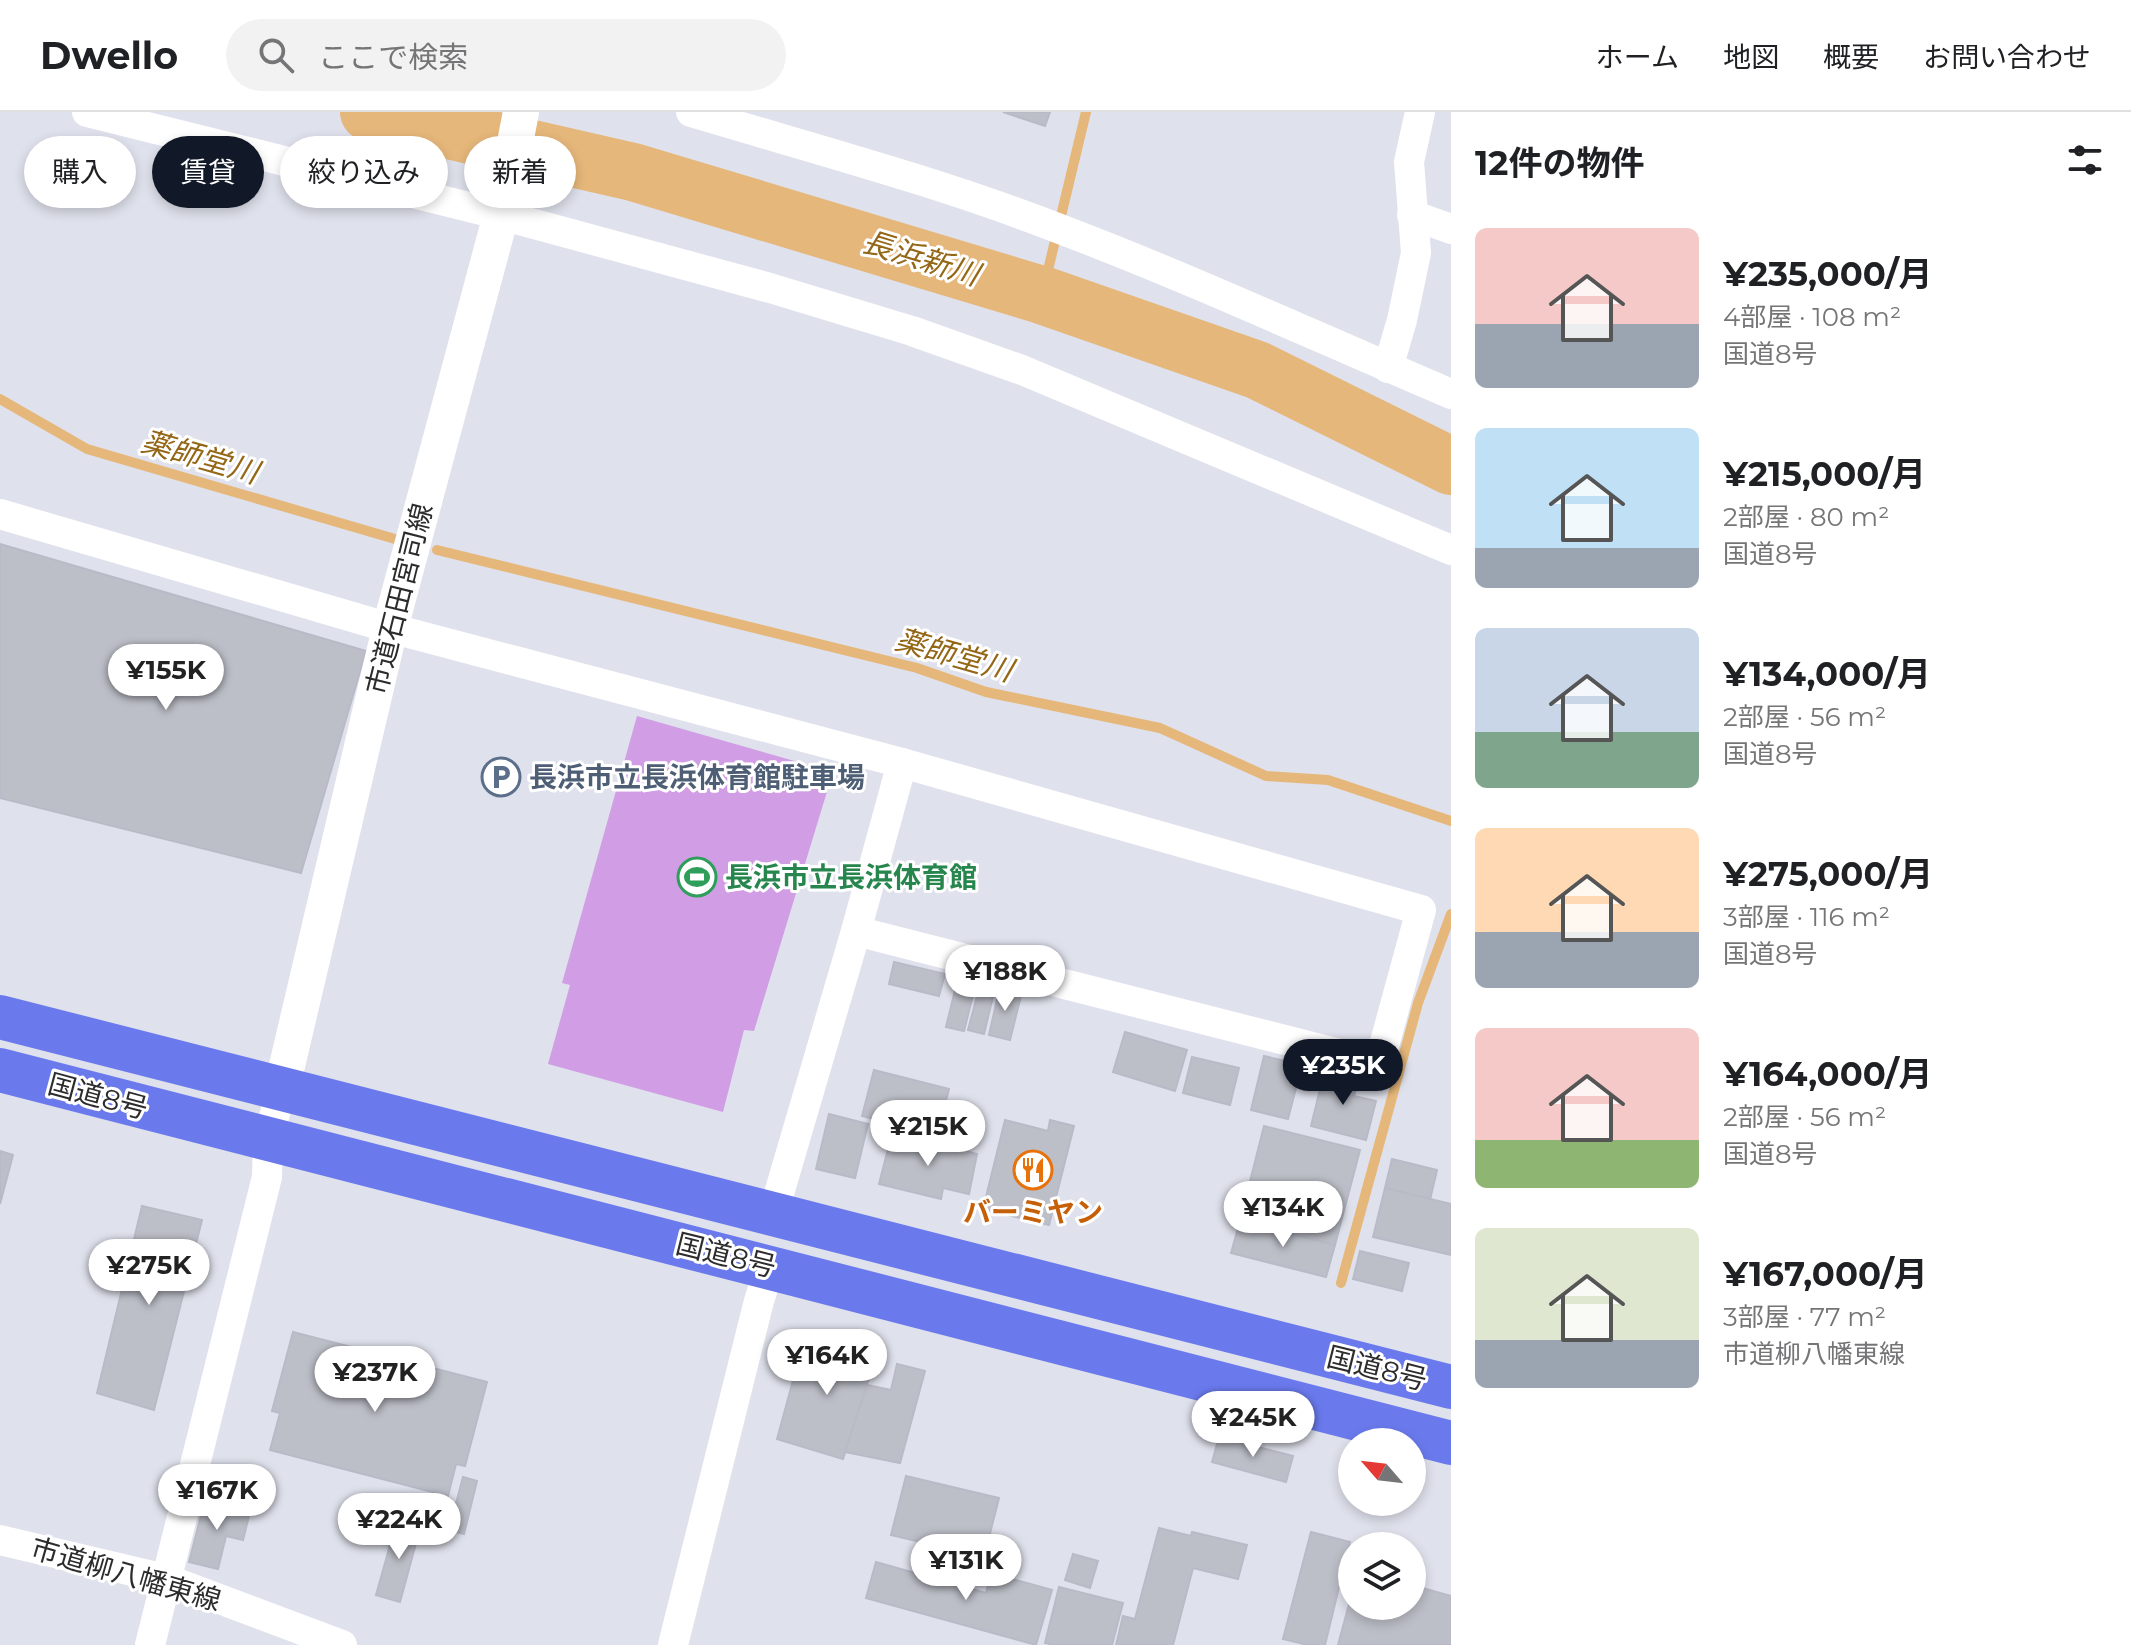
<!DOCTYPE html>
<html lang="ja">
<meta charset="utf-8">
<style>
:root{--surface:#fff;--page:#f2f2f2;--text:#202124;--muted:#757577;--line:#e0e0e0;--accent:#111827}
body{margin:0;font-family:Montserrat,"Noto Sans JP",sans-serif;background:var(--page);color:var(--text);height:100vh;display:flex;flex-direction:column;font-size:30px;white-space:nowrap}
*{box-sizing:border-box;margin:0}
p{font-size:26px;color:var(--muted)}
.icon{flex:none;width:44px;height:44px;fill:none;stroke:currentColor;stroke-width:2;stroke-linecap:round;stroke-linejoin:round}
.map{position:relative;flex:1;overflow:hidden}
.sheet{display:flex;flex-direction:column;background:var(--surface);width:680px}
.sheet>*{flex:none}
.guide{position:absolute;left:24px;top:24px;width:760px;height:72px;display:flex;gap:16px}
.needle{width:52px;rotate:298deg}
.controls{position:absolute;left:1338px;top:1316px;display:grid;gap:16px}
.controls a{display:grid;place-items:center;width:88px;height:88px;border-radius:50%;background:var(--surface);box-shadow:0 4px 12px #0003;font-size:40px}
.price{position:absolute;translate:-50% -68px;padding:0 18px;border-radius:28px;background:#fff;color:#222;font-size:26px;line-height:52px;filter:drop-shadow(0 2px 4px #0008)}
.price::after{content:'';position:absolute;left:50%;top:48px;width:24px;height:18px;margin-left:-12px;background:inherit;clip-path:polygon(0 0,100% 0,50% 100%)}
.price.active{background:var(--accent);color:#fff}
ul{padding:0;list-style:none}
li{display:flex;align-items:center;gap:24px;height:200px;padding:0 24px}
li span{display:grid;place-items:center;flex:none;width:224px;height:160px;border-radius:12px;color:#555}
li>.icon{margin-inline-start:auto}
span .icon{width:96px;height:96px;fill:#fffc;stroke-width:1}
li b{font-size:34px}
h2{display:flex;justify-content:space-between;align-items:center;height:96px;padding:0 24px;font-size:34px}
.tag{padding:0 28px;border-radius:36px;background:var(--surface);box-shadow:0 4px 12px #0003;font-size:28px;line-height:72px}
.tag.active{background:var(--accent);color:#fff}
header{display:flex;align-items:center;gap:48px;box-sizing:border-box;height:112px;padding:0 40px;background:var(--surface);border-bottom:2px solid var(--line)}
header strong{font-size:38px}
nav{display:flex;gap:44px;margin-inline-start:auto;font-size:28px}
.search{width:560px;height:72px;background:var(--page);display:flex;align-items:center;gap:20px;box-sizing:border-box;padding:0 28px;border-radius:44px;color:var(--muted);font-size:30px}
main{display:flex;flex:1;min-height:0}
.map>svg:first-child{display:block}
.pitch{fill:#d19de5}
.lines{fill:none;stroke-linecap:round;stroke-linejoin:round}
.stream{stroke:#e6b77a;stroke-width:10}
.river{stroke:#e6b77a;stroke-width:58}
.building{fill:#bdbfc8;stroke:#b9bac8;stroke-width:2}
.minor{stroke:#fff;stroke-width:30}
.tertiary{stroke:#fff;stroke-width:36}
.trunk{stroke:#6a7aed;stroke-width:44}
.labels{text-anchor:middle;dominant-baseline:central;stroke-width:6;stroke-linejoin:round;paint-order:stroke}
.street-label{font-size:28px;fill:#2c2c2c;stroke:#fff}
.service-label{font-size:28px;font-weight:bold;fill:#4e5e75;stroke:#fff;text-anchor:start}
.leisure-label{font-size:28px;font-weight:bold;fill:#27864d;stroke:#fff;text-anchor:start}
.food-label{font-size:28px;font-weight:bold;fill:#c56008;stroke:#fff}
.water-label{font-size:30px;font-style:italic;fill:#946717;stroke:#fff}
</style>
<header>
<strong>Dwello</strong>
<div class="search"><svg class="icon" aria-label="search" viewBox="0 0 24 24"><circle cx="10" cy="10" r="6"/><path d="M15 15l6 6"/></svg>ここで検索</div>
<nav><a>ホーム</a><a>地図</a><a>概要</a><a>お問い合わせ</a></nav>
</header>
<main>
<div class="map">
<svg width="1451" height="1533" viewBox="0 0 1451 1533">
<rect width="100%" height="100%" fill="#dfe1ec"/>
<path class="pitch" d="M637,604L833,660L754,919L744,918L723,1000L548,952L570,873L562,871Z"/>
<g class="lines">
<g class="stream">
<path d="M1042,183L1086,0"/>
<path d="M0,287L87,337L395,427"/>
<path d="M437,438L917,556L986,580L1160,616L1266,664L1328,668L1451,709"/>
<path d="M1341,1171L1418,891L1451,802"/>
</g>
<path class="river" d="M369,0L633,60L1042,183L1257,258L1451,354"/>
</g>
<g class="building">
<path d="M1003,0H1050L1045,14Z"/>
<path d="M0,432L366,539L301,761L0,686Z"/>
<path d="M894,850L945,862L939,884L889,872Z"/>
<path d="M958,866L976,871L964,919L946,915Z"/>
<path d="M981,869L996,872L984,922L968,918Z"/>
<path d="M1000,874L1022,880L1010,928L989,923Z"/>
<path d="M1125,920L1187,938L1175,979L1113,960Z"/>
<path d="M1264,944L1302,953L1288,1007L1251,998Z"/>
<path d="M1192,945L1239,956L1230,993L1183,981Z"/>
<path d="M1325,957L1359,965L1354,984L1376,989L1366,1028L1311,1014Z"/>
<path d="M874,958L949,977L941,1007L918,1001L913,1017L862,1004Z"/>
<path d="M829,1002L868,1012L855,1066L816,1057Z"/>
<path d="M932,1008L962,1015L958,1032L928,1025Z"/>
<path d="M1005,1008L1048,1019L1050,1008L1074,1014L1049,1113L983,1097Z"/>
<path d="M1264,1014L1360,1038L1335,1133L1240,1109Z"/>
<path d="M903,1023L977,1042L969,1082L943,1076L941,1087L879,1072L889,1033L899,1039Z"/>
<path d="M0,1039L13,1043L0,1092Z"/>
<path d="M1392,1047L1437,1058L1430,1088L1385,1076Z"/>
<path d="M1385,1076L1451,1092V1143L1373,1125Z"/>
<path d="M142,1094L202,1108L154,1298L97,1281Z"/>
<path d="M1240,1109L1335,1133L1326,1165L1231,1141Z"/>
<path d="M1360,1139L1409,1151L1402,1179L1353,1167Z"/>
<path d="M293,1220L487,1270L465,1354L456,1352L448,1384L270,1338L280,1301L272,1299Z"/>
<path d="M837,1226L878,1238L843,1347L777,1327L800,1243Z"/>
<path d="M897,1252L925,1259L900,1351L845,1340L867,1273L891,1278Z"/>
<path d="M1219,1325L1293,1344L1286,1370L1212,1350Z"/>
<path d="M906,1364L999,1386L984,1445L891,1423Z"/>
<path d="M463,1365L477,1369L464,1422L449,1418Z"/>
<path d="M205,1388L250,1400L243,1428L226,1424L218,1457L189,1450Z"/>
<path d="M415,1391L450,1399L448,1411L413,1403Z"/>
<path d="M403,1408L421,1413L400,1490L376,1483L396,1412L402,1413Z"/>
<path d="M1159,1416L1191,1424L1192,1420L1247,1433L1238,1467L1193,1456L1173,1533H1116L1123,1504L1135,1507Z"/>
<path d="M1311,1420L1350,1430L1325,1533H1308L1283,1527Z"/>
<path d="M1073,1442L1098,1449L1090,1476L1065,1468Z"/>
<path d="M876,1450L986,1481L991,1461L1052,1478L1036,1533L866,1486Z"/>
<path d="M1412,1473L1451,1484V1533H1338L1352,1481V1494H1412Z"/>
<path d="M1059,1475L1123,1491L1112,1533H1055L1045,1531Z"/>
</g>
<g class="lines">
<g class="minor">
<path d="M87,0L501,103L770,176L912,219L1022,258L1451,438"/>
<path d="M691,0C814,37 940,70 1060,117C1192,167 1321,227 1451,282"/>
<path d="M1412,103L1451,117"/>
<path d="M1388,256L1402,208L1416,141L1409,50L1420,0"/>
<path d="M0,402L390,516L902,651L1421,798L1379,952L856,819"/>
<path d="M773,1102L856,819L902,651"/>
<path d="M0,1428L166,1467L342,1533"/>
<path d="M150,1533L267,1065L268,1028L282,975"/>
<path d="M673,1533L759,1189L770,1154"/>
</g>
<path class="tertiary" d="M282,975L390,516L501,103L521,0"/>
<g class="trunk">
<path d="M0,905L1451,1275"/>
<path d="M0,958L1451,1331"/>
</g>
</g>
<defs>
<g id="parking-ring" transform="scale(2)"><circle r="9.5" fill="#fff" stroke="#5c6f8a" stroke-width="1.5"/><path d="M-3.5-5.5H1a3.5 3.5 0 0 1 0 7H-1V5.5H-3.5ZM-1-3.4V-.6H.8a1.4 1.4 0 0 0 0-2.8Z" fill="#5c6f8a"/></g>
<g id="stadium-ring" transform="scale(2)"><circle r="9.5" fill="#fff" stroke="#2e9e5b" stroke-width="1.5"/><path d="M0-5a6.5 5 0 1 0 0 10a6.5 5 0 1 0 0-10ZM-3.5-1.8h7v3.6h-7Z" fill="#2e9e5b"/></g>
<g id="restaurant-ring" transform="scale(2)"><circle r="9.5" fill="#fff" stroke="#e8710a" stroke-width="1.5"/><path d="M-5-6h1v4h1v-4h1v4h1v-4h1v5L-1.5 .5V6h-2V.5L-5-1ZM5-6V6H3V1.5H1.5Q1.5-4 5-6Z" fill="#e8710a"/></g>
</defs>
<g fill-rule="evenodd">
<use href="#parking-ring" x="501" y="665"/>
<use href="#stadium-ring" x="697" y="765"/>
<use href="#restaurant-ring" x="1033" y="1058"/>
</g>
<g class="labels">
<g class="street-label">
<text transform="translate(399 487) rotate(-76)">市道石田宮司線</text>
<text transform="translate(98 984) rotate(15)">国道8号</text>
<text transform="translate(726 1143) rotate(14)">国道8号</text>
<text transform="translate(1377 1256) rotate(14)">国道8号</text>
<text transform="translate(126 1462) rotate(16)">市道柳八幡東線</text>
</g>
<g class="service-label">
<text x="529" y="665">長浜市立長浜体育館駐車場</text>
</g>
<g class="leisure-label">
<text x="725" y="765">長浜市立長浜体育館</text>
</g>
<g class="food-label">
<text x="1033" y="1100">バーミヤン</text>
</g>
<g class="water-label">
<text transform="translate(921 146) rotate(17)">長浜新川</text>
<text transform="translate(200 345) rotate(16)">薬師堂川</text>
<text transform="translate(954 543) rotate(16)">薬師堂川</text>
</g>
</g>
</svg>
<div class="controls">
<a><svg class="needle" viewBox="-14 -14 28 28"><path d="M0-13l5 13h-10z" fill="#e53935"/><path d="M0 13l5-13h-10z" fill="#757577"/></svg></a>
<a><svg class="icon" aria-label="layers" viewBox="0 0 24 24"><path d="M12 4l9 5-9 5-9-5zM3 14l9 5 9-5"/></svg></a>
</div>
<b class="price" style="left:166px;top:600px">¥155K</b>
<b class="price" style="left:1005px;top:901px">¥188K</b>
<b class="price active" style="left:1343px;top:995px">¥235K</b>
<b class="price" style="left:928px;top:1056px">¥215K</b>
<b class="price" style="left:1283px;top:1137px">¥134K</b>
<b class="price" style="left:149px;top:1195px">¥275K</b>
<b class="price" style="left:827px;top:1285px">¥164K</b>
<b class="price" style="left:375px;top:1302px">¥237K</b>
<b class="price" style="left:1253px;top:1347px">¥245K</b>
<b class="price" style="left:217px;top:1420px">¥167K</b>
<b class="price" style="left:399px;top:1449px">¥224K</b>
<b class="price" style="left:966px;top:1490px">¥131K</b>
<div class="guide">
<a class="tag">購入</a>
<a class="tag active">賃貸</a>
<a class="tag">絞り込み</a>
<a class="tag">新着</a>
</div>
</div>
<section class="sheet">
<h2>12件の物件<svg class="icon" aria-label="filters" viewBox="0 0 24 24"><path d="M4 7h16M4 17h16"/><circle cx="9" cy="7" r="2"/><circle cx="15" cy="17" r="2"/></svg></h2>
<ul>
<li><span style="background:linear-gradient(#f6c9c9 60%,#9aa5b1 0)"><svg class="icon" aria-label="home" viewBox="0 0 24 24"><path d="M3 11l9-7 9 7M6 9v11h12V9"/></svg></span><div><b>¥235,000/月</b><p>4部屋 · 108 m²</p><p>国道8号</p></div></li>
<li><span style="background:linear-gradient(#bfe0f5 75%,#9aa5b1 0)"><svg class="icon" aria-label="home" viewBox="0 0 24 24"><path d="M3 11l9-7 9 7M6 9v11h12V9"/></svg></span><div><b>¥215,000/月</b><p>2部屋 · 80 m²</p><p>国道8号</p></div></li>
<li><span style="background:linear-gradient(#c9d6e8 65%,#7fa58c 0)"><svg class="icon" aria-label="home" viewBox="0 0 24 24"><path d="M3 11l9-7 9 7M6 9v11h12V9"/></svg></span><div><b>¥134,000/月</b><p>2部屋 · 56 m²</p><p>国道8号</p></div></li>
<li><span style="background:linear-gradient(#ffd9b3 65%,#9aa5b1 0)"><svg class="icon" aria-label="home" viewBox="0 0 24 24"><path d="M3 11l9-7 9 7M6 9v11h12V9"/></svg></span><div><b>¥275,000/月</b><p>3部屋 · 116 m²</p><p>国道8号</p></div></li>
<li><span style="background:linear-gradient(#f6c9c9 70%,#8fb573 0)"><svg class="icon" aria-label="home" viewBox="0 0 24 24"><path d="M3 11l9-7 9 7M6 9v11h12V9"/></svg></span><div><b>¥164,000/月</b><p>2部屋 · 56 m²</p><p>国道8号</p></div></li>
<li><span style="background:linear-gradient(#dfe7d0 70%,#9aa5b1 0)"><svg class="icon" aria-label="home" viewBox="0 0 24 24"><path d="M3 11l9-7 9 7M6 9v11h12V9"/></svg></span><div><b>¥167,000/月</b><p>3部屋 · 77 m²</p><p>市道柳八幡東線</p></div></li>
</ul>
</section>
</main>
